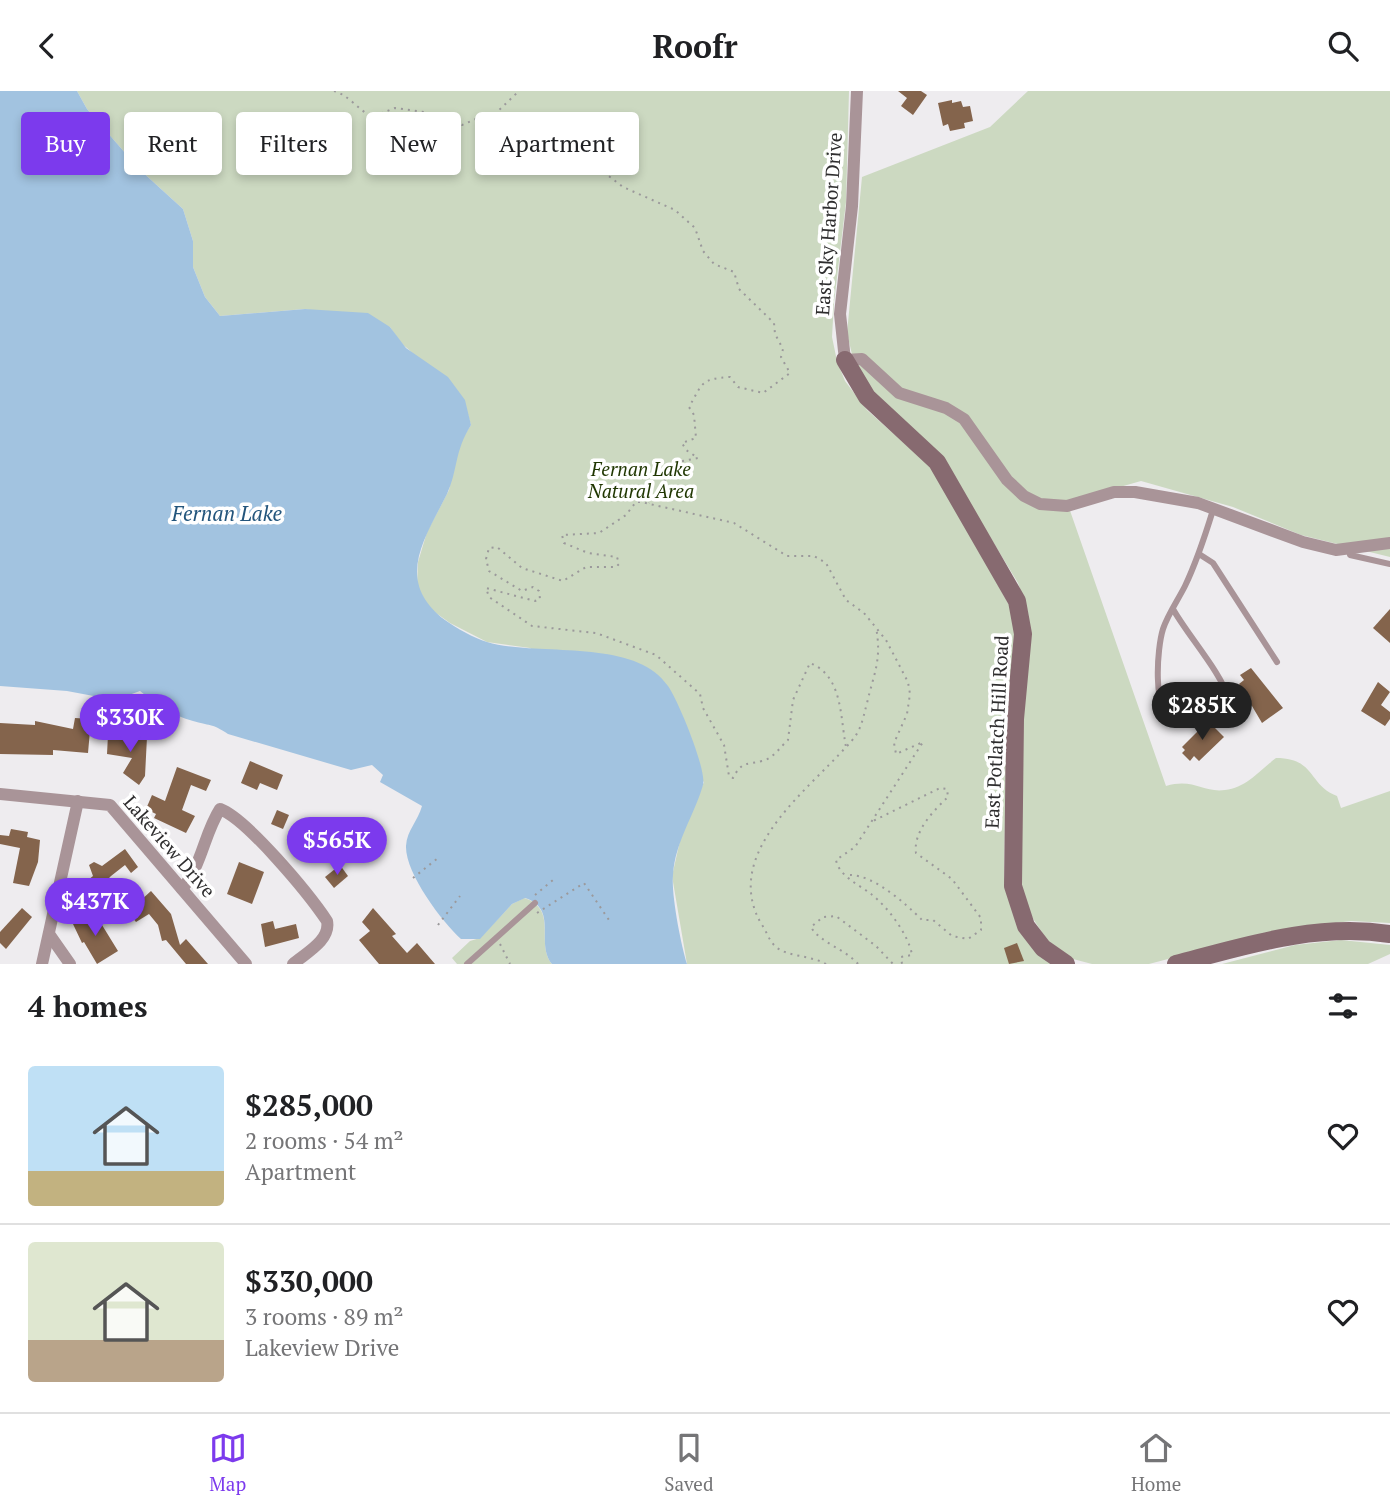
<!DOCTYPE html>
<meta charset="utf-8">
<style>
:root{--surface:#fff;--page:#f6f6f6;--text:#202124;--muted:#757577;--line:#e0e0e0;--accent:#7c3aed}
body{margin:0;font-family:"PT Serif",serif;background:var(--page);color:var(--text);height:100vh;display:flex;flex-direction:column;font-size:26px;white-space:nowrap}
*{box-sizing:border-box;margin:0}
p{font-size:23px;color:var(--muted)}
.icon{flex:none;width:38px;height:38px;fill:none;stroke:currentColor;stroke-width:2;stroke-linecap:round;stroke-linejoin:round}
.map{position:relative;height:873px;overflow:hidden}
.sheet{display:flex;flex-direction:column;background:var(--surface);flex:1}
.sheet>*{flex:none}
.top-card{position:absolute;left:21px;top:21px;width:700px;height:63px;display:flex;gap:14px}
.price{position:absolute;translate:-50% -60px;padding:0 16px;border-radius:24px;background:var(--accent);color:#fff;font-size:23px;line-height:46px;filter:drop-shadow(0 2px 4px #0008)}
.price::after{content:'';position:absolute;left:50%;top:42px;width:21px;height:16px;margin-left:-10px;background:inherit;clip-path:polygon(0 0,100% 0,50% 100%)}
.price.selected{background:#222;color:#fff}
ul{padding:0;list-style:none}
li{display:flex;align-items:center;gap:21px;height:175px;padding:0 28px}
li+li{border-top:2px solid var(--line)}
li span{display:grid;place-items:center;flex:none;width:196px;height:140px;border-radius:7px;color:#555}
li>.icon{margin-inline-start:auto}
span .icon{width:84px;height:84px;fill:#fffc;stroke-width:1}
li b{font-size:30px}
h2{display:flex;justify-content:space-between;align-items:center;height:84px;padding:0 28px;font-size:30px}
.tag{padding:0 24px;border-radius:7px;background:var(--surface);box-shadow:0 4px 10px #0003;font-size:24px;line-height:63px}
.tag.selected{background:var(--accent);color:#fff}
header{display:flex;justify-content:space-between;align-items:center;height:91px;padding:0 28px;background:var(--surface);font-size:32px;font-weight:700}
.tabs{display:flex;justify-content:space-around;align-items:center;height:98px;border-top:2px solid var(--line);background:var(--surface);font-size:19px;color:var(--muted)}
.tabs a{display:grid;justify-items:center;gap:4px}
.tabs .selected{color:var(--accent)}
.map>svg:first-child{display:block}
.green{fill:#ccd9c1}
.water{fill:#a2c3e0}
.building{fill:#84644c}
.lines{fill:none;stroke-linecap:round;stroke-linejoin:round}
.path{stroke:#9b999b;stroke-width:2;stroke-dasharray:2 5;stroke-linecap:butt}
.lane{stroke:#a99498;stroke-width:6}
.street{stroke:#a99498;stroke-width:12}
.secondary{stroke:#876a70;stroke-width:18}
.labels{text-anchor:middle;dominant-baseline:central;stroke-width:7;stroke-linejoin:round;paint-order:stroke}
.street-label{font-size:19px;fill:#2e2d2e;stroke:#fff}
.park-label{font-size:19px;font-style:italic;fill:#1f3600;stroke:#fff}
.water-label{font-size:21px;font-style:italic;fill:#23557c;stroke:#fff}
</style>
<header><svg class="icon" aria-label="back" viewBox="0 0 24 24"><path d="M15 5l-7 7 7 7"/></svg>Roofr<svg class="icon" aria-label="search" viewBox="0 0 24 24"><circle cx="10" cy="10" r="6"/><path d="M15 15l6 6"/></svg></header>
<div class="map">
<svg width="1390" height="873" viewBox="0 0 1390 873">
<rect width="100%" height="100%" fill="#eeecef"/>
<g class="green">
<path d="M77,0H849L846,111L834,211L832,246L837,270L845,290L867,319L933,378L1012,519L1016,545L1007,608L1004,785L1016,832L1051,873H687L672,785L682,741L704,691L530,557L487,551L450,532L429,517L417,495L418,471L427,441L449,399L458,354L471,334C459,283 440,288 407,257C400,252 395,243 390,236L305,218L220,225L205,206L193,176V150L183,118L139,78L87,18Z"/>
<path d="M1028,0H1390V466L1301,444L1233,416L1141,390L1067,411L1166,695C1194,687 1203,702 1225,699C1246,697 1260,679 1276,667C1316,667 1308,694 1337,705L1341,717L1390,700V832L1351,830L1278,839L1149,873H1092L1073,868L1047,849L1030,823L1021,792L1023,628L1030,547L1028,521L1018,492L940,364L867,294L854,272L847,242L862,86L990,36Z"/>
<path d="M524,807C559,818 535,852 552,873H457L452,867L470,850L480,847L512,813Z"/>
<path d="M1341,849L1390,854V863L1368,873H1222L1295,854Z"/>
</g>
<path class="water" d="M0,0H77L87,18L139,78L183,118L193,150V176L205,206L220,225L305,218L368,222L390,236L406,257L448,286L465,309L471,334C454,361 458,379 447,403C424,449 394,490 445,529C456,537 474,547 487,551C537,566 635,546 668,595C678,609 707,679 703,694C694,725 675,751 673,784C671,803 681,854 687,873H552C535,852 559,818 525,807L512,813L480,848H461C442,831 405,782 406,755C407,739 418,730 422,715L380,691L383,684L372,674L351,679L228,643C212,632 209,635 193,630C173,625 156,613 140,600L115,609L67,600L0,595Z"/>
<g class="building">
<path d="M898,0H921L927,4L913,24L901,15L907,7Z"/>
<path d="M952,9V12L961,10L963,16L970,15L973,30L964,32L965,37L950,40L948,33L943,35L938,12Z"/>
<path d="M1390,518V552L1373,537Z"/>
<path d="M1251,577L1283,617L1262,632L1239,593L1244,589L1240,584Z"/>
<path d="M1378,591L1390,601L1381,614L1390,621V628L1385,635L1361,620Z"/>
<path d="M75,627L91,628L88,662L53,659V664L0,663V632L35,634V630L73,638Z"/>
<path d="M1208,630L1224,646L1199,670L1194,665L1190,670L1182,662L1185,659L1182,656Z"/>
<path d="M108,644L147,646L145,685L139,694L123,682L132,667L107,663Z"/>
<path d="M250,670L283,684L277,699L260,692L257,699L241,692Z"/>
<path d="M177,676L211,689L206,700L191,694L182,719L195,725L186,742L154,727L156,723L146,718L152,704L165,710Z"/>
<path d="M277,719L289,724L283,738L271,733Z"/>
<path d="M11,738L28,741L27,746L40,749L38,771L29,795L13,792L20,757L0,753V744L9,745Z"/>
<path d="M362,740L371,750L347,770L338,760Z"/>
<path d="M125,758L138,776L131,782L125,774L111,785L105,791L111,799L101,806L88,789L93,785L89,774L94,771L102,775Z"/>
<path d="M239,771L264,781L252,813L227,803Z"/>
<path d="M340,774L348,785L334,797L325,786Z"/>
<path d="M151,800L171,823L180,854L186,848L208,873H186L166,849L162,850L158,834L149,823L136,831L128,821Z"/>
<path d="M22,817L32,826L6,858L0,852V841Z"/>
<path d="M373,817L396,843L392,845L407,862L417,852L435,873H379L359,849L370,840L362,831Z"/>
<path d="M94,821L118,860L97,873L84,851L82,852L73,833Z"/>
<path d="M273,830L275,838L296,833L299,847L265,856L261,833Z"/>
<path d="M1017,852L1024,870L1009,873L1004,857Z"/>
</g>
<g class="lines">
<g class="path">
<path d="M334,0C347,3 359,19 372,26L395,17L424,21L462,34L478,27L493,42L522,41L535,45L565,71L606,83L623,96L675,119L695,137L703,160L714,173L734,181L739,198L774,232L775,243L783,258L781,266L790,282L763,302L738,296L730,286C700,288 703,292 689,316L694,324L696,347L682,352L686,359L698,367L678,371L649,412"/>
<path d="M481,28L496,22L519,0"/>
<path d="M847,655C861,641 862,631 867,612C874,582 882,569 876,536"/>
<path d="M850,784C874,784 906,813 922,829H933L952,845L968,848L981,839V827L952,788L916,762C913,741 933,720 948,706L947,698L940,697L873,730"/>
<path d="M413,787L438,767"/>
<path d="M535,804L553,789"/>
<path d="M537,822L584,792L611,832"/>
<path d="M438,834L460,805"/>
<path d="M500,853L510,873"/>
<path d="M826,873C810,864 788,866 776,856C769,850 767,841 762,834C720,764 806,701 846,656C840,626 843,585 810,572L793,609L788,649C781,655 773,668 762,670C746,674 742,670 733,687L729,685L724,654L703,617L700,603L656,564L596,542L532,535L489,506L486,497L535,510L540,508L539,500L533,496L522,500L489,480L486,468L489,457L497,456L522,477L563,490L586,476H616L619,473L617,466L588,462L564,452L562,444L599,442L626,424L636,411H641L734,432L787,465H814L826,472L846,509L864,522L886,549L908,591L910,603L907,623L894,652L896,663L923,651L855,756L836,769C839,785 858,793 871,803C887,815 909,844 912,864L901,866L902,873"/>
<path d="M858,873C845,858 819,851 811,836L823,826L836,825L876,855L893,873"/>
</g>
<g class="lane">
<path d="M1349,459L1350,464L1390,473"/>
<path d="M1199,463L1213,472L1277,571"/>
<path d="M1173,518C1186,542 1223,584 1228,607L1215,620L1173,630C1152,621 1157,557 1163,538C1168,523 1178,509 1185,495C1197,470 1205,445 1213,419"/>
<path d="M467,873L535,812"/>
</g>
<g class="street">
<path d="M857,0L852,115L840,223L845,269L862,268L899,302L946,317L964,328L1007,389L1024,405L1040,413L1067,415L1114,401H1135L1198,412L1303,451L1336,459L1390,452"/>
<path d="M0,703L110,714L246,873"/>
<path d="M182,798C202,774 204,743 220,718C247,728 309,803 327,830C331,849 306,862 293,873"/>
<path d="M49,843L70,873"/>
<path d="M42,873L78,710"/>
</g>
<g class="secondary">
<path d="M845,269L867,306L937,371L1017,510L1023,543L1015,628L1013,795L1026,835L1043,857L1066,873"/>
<path d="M1176,873C1248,854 1316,832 1390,843"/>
</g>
</g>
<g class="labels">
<g class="street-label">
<text transform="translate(828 133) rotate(-86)">East Sky Harbor Drive</text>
<text transform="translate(996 641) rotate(-87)">East Potlatch Hill Road</text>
<text transform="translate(170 755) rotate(49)">Lakeview Drive</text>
</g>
<g class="park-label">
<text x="641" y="377">Fernan Lake<tspan x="641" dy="22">Natural Area</tspan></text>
</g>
<g class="water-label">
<text x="227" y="422">Fernan Lake</text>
</g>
</g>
</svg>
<b class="price selected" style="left:1202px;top:651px">$285K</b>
<b class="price" style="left:130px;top:663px">$330K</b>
<b class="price" style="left:337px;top:786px">$565K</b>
<b class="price" style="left:95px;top:847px">$437K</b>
<div class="top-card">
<a class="tag selected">Buy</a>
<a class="tag">Rent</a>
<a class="tag">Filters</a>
<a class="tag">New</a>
<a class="tag">Apartment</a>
</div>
</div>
<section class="sheet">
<h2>4 homes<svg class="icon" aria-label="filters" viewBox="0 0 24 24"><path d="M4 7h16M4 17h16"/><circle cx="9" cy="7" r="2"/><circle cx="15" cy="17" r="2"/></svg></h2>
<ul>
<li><span style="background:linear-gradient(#bfe0f5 75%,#c2b280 0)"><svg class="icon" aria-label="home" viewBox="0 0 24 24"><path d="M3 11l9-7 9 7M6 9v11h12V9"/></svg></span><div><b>$285,000</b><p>2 rooms · 54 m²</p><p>Apartment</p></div><svg class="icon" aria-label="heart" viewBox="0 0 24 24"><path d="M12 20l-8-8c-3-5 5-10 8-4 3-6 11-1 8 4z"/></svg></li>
<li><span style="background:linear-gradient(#dfe7d0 70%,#b9a48a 0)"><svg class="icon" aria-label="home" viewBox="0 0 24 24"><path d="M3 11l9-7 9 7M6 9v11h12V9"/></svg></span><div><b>$330,000</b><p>3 rooms · 89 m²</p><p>Lakeview Drive</p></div><svg class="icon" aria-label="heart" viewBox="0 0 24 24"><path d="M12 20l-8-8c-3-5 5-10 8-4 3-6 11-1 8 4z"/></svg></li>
</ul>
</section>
<nav class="tabs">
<a class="selected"><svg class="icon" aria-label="map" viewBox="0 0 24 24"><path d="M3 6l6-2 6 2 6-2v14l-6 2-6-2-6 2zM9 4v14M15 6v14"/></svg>Map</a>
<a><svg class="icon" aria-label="saved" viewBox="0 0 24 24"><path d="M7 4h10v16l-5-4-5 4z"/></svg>Saved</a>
<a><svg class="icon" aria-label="home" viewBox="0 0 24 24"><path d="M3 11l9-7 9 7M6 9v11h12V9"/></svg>Home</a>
</nav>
